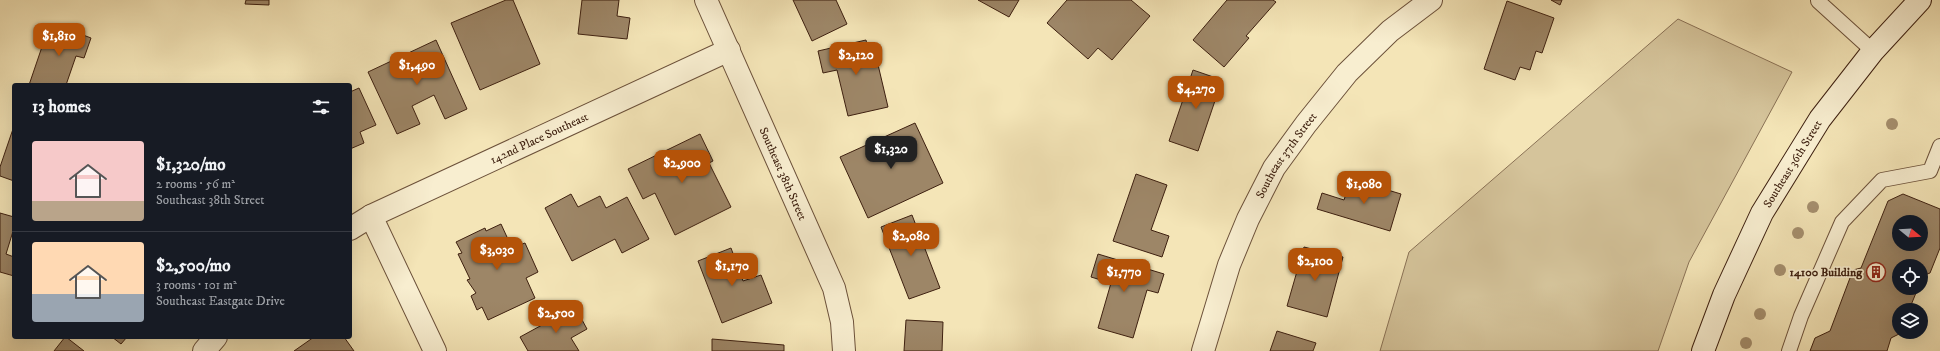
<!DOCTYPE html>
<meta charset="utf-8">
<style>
:root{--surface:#171b24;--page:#242831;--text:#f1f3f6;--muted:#9ea1a6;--line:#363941;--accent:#b45309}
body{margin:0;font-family:"IM FELL DW Pica",serif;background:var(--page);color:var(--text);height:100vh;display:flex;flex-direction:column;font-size:15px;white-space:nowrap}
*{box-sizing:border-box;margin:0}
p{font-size:13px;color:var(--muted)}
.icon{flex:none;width:22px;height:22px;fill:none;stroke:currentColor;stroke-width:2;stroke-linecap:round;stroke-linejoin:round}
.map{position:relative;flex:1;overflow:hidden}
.sheet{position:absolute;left:12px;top:83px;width:340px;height:256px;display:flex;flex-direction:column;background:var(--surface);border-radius:4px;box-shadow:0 4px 16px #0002}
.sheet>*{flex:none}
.needle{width:26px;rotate:108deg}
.fabs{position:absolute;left:1892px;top:215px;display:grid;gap:8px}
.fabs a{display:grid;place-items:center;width:36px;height:36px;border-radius:50%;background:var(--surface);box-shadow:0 4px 16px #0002;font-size:20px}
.price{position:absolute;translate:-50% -34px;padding:0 9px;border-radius:8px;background:var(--accent);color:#fff;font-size:13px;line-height:26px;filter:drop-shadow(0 1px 2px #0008)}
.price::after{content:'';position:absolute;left:50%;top:24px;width:12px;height:9px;margin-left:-6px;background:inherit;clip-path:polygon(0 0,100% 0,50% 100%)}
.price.current{background:#222;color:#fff}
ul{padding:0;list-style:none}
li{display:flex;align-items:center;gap:12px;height:100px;padding:0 20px}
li+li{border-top:1px solid var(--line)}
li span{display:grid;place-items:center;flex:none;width:112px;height:80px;border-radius:4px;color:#555}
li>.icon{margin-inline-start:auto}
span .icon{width:48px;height:48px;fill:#fffc;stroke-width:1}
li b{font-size:17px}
h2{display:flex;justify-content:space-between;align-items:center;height:48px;padding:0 20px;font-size:17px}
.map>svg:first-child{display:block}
.green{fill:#d5c49b;stroke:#8a7256}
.building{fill:#9d8667;stroke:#3e2010;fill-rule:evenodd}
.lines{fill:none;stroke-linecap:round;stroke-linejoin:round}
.lane-casing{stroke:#6c513a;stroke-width:16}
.street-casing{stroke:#6c513a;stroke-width:24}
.secondary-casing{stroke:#3e2010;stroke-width:24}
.lane{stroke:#f8eed0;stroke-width:14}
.street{stroke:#f8eed0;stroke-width:22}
.secondary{stroke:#f8eed0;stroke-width:22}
.tree{fill:#a58f6e}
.labels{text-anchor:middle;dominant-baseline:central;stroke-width:3.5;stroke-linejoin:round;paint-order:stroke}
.street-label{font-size:12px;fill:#3e2010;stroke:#f8eed0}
.poi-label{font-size:12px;font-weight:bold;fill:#3e2010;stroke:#f8eed0;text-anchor:end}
</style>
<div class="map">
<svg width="1940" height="351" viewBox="0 0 1940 351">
<rect width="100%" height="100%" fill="#f4e5b7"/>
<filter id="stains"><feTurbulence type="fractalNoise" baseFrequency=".005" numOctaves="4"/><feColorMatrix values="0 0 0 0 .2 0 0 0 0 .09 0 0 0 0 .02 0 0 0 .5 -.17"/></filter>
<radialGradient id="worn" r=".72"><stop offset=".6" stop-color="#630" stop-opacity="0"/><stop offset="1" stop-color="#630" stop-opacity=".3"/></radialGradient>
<path class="green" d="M1678,19L1792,72L1689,262L1658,351H1380L1409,252Z"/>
<g class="building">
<path d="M246,0H269V5L245,4Z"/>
<path d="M506,0H513L540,64L480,90L451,23Z"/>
<path d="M582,0H619L617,16L630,18L627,39L578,34Z"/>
<path d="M793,0H836L847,24L812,41Z"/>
<path d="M978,0H1019L1009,17Z"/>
<path d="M1067,0H1131L1150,16L1112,60L1098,48L1088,59L1047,23Z"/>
<path d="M1227,0H1273L1276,2L1246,36L1249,38L1224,67L1193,40Z"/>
<path d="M1551,0H1562L1560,5Z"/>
<path d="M1507,1L1554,18L1542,53L1536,51L1530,70L1520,67L1515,80L1484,69Z"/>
<path d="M54,24L91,38L84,58L76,56L66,85H29L45,38L48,39Z"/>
<path d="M436,40L467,109L445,119L434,95L412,106L420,124L397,134L368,72Z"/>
<path d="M866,40L869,54L875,52L888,107L848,116L837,70L823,73L818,51Z"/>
<path d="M1193,70L1222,80L1198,151L1169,141Z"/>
<path d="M359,88L376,125L360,132L364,143L350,149V92Z"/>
<path d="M915,123L943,183L868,218L840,157Z"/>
<path d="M14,126V181L0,176V167Z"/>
<path d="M700,134L713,161L709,163L731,207L675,235L655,193L643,199L628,169Z"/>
<path d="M1136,174L1167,185L1151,230L1169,236L1162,257L1113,241Z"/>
<path d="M1351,179L1401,194L1390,231L1317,209L1322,193L1344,200Z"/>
<path d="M571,194L578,207L600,196L606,208L627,197L649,239L622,253L615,239L572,261L545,208Z"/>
<path d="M1903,194L1940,209V248L1930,273L1922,276L1921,280V266H1899V288H1918L1909,310H1899V334L1891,338L1887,351H1810L1815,338L1830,331L1853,270L1861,268L1888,201ZM1899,222H1921V244H1899Z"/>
<path d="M0,213L14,217V228L6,254L14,257V276L0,272Z"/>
<path d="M912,215L940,288L909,299L881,227Z"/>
<path d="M501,224L512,248L525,243L538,272L526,278L535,298L488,320L482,307L477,310L471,296L476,293L467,280L470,279L458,254L462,253L456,242L485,228L486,231Z"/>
<path d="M1304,247L1343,257L1327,317L1287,306Z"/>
<path d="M731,248L743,281L761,275L772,303L722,323L698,261Z"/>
<path d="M1098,254L1164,274L1158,293L1147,290L1133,338L1098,328L1111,283L1091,277Z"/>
<path d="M575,307L587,329L571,338L579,351H528L520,337Z"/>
<path d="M906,320L943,322L942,351H904Z"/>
<path d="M1277,331L1316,343L1313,351H1270Z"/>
<path d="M65,337H66L84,351H54Z"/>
<path d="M112,337H127L121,344Z"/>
<path d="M314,337H344L354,351H294Z"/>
<path d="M712,339L784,345V351H712Z"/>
</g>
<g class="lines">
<g class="lane-casing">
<g id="lane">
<path d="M1818,0V1L1873,51"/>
<path d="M1789,351L1801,316L1842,222L1882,180L1930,171L1940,146"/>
</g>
</g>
<g class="street-casing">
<g id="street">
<path id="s1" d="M706,0L834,288L842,322L844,351"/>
<path d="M371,216L435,351"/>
<path id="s2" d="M350,229L371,216L729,50"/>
<path d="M204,351L216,337"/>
<path id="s3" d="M1203,351L1229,265L1248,219L1274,168L1306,124L1347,73L1390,31L1431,0"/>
</g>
</g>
<g class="secondary-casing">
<g id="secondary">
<path id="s4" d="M1703,351L1724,295L1762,213L1820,119L1873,51L1920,0"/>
</g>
</g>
<use href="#lane" class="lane"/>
<use href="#street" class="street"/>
<use href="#secondary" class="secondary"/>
</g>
<g class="tree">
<circle cx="1892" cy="124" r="6"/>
<circle cx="1813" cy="207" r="6"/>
<circle cx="1798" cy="233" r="6"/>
<circle cx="1780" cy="270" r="6"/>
<circle cx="1760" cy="314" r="6"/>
<circle cx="1746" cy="343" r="6"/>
</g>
<defs>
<g id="building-ring" transform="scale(1)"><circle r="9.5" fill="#f8eed0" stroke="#8f2418" stroke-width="1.5"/><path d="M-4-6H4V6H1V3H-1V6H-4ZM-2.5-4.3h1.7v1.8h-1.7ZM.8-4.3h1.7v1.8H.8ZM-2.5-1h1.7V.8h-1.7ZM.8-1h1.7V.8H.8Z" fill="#8f2418"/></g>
</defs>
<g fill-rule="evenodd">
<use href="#building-ring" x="1876" y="272"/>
</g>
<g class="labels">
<g class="street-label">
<text stroke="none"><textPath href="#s2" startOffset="210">142nd Place Southeast</textPath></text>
<text stroke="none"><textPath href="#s3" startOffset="214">Southeast 37th Street</textPath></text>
<text stroke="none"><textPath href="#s4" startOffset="208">Southeast 36th Street</textPath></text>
<text stroke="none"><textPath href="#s1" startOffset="190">Southeast 38th Street</textPath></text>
</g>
<g class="poi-label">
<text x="1862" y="272">14100 Building</text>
</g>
</g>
<rect width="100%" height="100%" filter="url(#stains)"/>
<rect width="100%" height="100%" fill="url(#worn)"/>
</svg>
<div class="fabs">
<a><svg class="needle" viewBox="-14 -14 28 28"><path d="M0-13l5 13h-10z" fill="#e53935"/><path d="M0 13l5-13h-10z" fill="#9ea1a6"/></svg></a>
<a><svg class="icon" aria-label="locate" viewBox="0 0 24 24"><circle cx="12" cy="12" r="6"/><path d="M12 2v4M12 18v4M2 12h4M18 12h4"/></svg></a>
<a><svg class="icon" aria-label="layers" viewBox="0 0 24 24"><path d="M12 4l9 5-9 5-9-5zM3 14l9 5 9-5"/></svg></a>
</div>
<b class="price" style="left:59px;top:57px">$1,810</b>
<b class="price" style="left:856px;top:76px">$2,120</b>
<b class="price" style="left:417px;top:86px">$1,490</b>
<b class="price" style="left:1196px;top:110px">$4,270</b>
<b class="price current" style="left:891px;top:170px">$1,320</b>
<b class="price" style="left:682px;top:184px">$2,900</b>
<b class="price" style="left:1364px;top:205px">$1,080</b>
<b class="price" style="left:911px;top:257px">$2,080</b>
<b class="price" style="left:497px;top:271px">$3,030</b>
<b class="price" style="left:1315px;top:282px">$2,100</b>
<b class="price" style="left:732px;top:287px">$1,170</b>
<b class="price" style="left:1124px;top:293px">$1,770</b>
<b class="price" style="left:556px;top:334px">$2,500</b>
<section class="sheet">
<h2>13 homes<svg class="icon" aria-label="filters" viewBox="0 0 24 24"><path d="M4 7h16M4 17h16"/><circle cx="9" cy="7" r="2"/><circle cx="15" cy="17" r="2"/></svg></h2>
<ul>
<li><span style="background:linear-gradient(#f6c9c9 75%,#b9a48a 0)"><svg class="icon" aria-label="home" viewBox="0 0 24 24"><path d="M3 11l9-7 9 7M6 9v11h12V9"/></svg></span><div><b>$1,320/mo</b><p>2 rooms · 56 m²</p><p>Southeast 38th Street</p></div></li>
<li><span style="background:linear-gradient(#ffd9b3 65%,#9aa5b1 0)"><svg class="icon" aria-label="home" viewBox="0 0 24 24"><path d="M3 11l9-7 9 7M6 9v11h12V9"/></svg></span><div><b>$2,500/mo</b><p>3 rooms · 101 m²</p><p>Southeast Eastgate Drive</p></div></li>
</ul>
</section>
</div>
